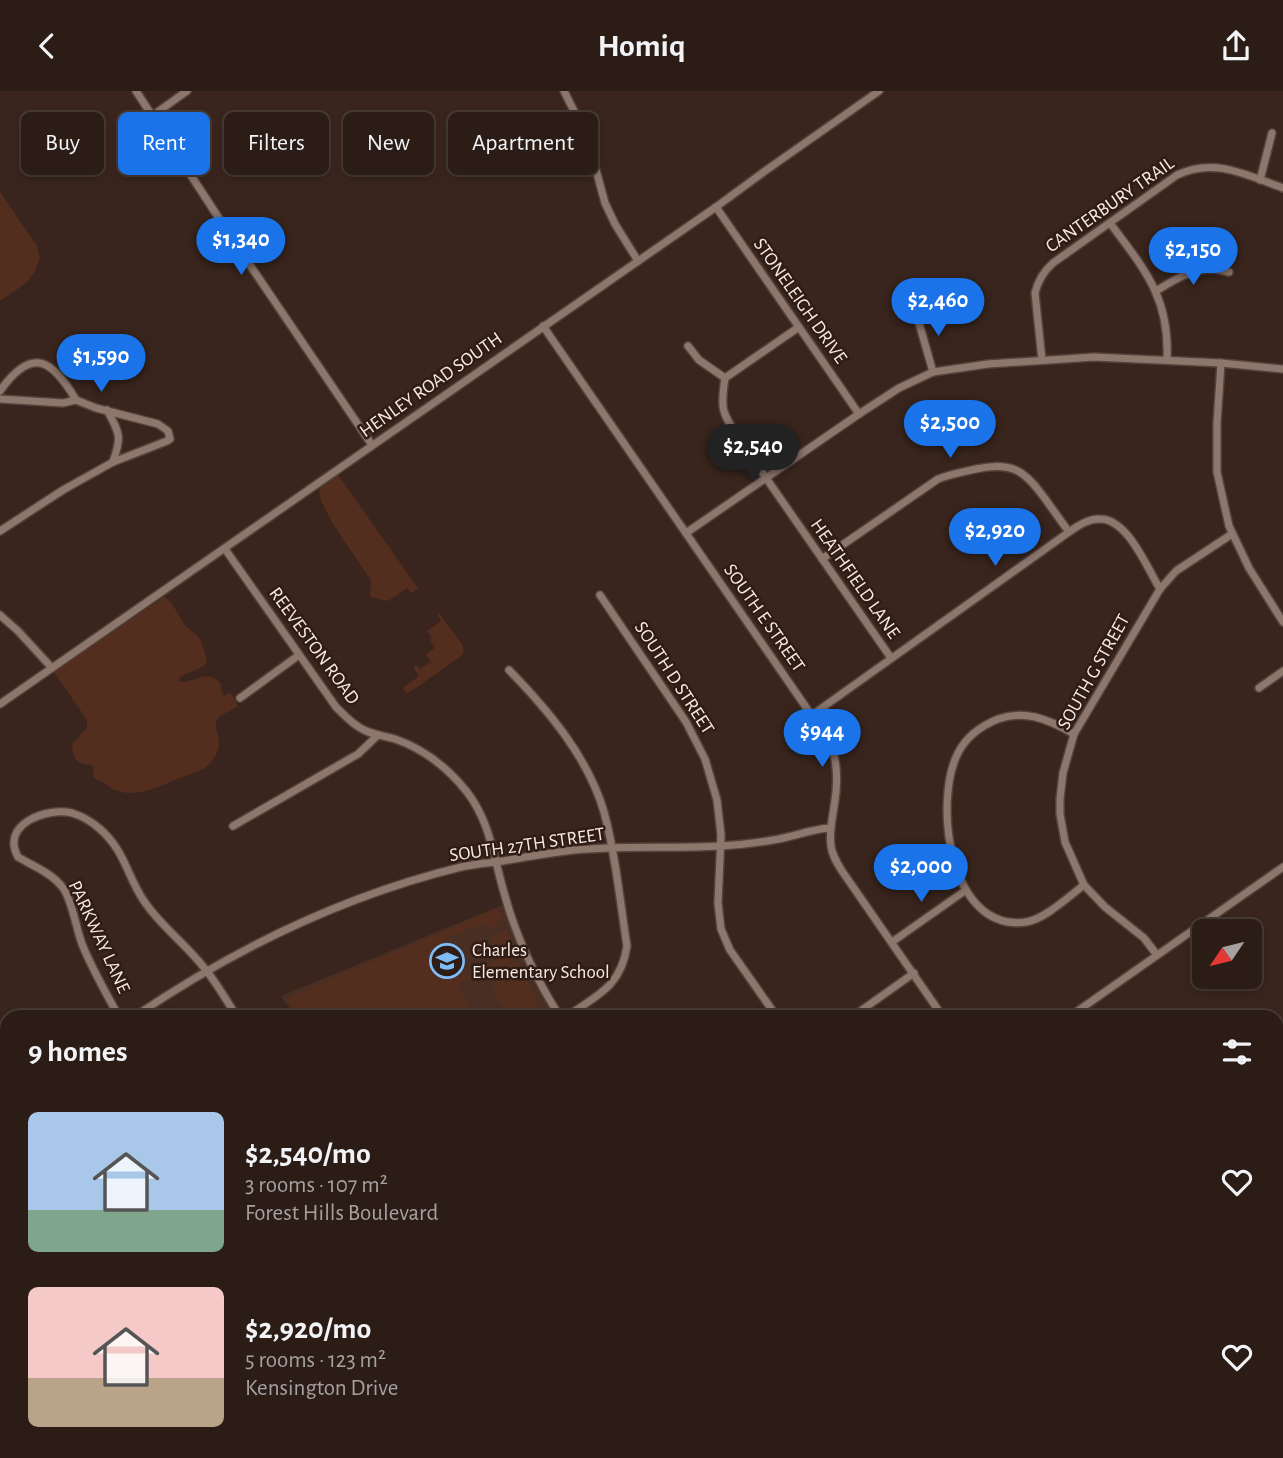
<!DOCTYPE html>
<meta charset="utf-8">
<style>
:root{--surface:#2b1c16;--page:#33251f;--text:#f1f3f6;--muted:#a6a1a1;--line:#473a35;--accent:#1a73e8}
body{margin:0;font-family:"Alegreya Sans",sans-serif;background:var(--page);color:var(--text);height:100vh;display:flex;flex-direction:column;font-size:26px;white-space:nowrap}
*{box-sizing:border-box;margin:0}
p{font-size:23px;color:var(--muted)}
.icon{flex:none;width:38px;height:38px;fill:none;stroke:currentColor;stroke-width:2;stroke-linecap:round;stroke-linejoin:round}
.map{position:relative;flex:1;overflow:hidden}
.drawer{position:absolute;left:0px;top:919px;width:1284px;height:450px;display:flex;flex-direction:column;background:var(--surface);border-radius:21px 21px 0 0;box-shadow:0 4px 10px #0003,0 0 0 2px var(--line)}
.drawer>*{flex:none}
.hud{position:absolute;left:21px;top:21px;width:700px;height:63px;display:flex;gap:14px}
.needle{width:46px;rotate:235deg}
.fabs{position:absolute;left:1192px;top:828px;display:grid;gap:14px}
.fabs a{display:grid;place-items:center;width:70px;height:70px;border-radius:10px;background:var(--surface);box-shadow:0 4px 10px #0003,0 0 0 2px var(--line);font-size:35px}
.price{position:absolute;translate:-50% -60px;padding:0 16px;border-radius:24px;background:var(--accent);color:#fff;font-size:23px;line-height:46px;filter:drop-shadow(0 2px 4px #0008)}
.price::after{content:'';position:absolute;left:50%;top:42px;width:21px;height:16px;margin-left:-10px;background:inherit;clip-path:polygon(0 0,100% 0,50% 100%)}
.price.selected{background:#222;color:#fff}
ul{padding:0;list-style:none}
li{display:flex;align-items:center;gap:21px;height:175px;padding:0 28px}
li span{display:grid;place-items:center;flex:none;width:196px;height:140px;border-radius:10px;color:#555}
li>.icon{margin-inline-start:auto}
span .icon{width:84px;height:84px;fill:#fffc;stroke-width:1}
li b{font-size:30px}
h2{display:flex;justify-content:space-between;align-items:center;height:84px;padding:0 28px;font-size:30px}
.pill{padding:0 24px;border-radius:10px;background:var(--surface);box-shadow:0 4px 10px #0003,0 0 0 2px var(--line);font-size:24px;line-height:63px}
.pill.selected{background:var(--accent);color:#fff}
header{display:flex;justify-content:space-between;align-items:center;height:91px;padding:0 28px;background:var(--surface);font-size:32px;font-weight:600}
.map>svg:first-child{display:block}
.built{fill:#482e23}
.green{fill:#532e1e}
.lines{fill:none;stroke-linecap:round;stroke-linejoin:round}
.minor-casing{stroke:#53433c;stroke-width:10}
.minor{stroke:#8d766c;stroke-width:7}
.labels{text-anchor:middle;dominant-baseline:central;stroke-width:5;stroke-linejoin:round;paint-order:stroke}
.street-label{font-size:19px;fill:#f8eae5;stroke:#2f1c14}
.poi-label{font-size:19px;fill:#f8eae5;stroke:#2f1c14;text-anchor:start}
</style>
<header><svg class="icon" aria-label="back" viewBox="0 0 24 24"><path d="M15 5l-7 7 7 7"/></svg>Homiq<svg class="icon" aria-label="share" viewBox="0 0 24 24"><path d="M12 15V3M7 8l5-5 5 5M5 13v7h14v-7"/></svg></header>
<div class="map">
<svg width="1283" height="1367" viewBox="0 0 1283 1367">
<rect width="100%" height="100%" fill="#39251d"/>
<path class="built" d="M507,812L514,835L560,926H296L281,905Z"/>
<g class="green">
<path d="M0,101L37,155L40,168L34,182L26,192L0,210Z"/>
<path d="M338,384L418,497L412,502L407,497L388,510L370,506L371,491L369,486C361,473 313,410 320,398C324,393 333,388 338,384Z"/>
<path d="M164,506C173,511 178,523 184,533C189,539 197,542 200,549C203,556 206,563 207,571L202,576L180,586L179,591C196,592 206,576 221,593V599L224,605L229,602L233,605L238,615C233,618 221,624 219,626C212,633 219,644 219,652C219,659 215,666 210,672C203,681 193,682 182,686C162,694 137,708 115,699C111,698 109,695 106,693C100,689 98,691 93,685L94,677L91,674C76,673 73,668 72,653L87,637V629L54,581Z"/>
<path d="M439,522L462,553L464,560L461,565L413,599L406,602L403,597L419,585L413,576L416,574L420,578L430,571L432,573L426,563L435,557L430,549L432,547L427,540L441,530L437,523Z"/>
<path d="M498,817L502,829L500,833L488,838L485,832L443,849L444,855L439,858L450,883L455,881L458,886L469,882L471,887L458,893L473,926H299L286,907Z"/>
<path d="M504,840H506L517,868L475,886L472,880L498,869L490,848L493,845Z"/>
<path d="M517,870L537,908V926H505L488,882Z"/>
<path d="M7,1322V1362H186L190,1367H10L0,1358V1328Z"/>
<path d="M232,1362H264V1367H225Z"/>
<path d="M460,1362H565L557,1367H452Z"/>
<path d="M573,1362H603L611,1367H565Z"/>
</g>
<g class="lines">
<g class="minor-casing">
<g id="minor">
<path d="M136,0L237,155L372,354"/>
<path d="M564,0L587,46L605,112L615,133L638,170"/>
<path d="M152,25L187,0"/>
<path d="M1260,89L1272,42"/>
<path d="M716,116L859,323"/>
<path d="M1110,132C1145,179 1170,207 1167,269"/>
<path d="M1156,200C1172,190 1191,178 1211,178C1217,178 1223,180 1229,181"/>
<path d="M921,214L917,225L933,281"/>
<path d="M543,235L830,651C838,671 838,694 834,716C832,729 829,742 831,755C832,764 837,772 842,780L943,926"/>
<path d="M799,236L725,287C720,319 722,321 739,348L891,567"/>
<path d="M688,255L699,269L725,287"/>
<path d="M1042,269L1035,202C1038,189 1044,180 1053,172L1177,84C1215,66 1246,84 1283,97"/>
<path d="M1221,272L1217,332V381L1229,435L1249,477L1283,531"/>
<path d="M0,300C32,255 52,268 76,309"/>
<path d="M0,308L63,312L76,309L96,317L158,333L168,340L170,348L167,350L113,371L63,399L0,440"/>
<path d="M107,319C120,343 122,345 113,371"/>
<path d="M686,442L859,323L899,297L933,281L988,273L1094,266L1221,272L1283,278"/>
<path d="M225,458L336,616C344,624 353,634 364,639C374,644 385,645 395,648C424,658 448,677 467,701C491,732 494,769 505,805C517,849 536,888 560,926"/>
<path d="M822,468L938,388C951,383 963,381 976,378C1013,370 1025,380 1046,409C1053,419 1061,430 1069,441"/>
<path d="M600,504L686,631L705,668L717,709L721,744L718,812L721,838L730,859L777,926"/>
<path d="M0,524L18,540L52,577"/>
<path d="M509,579C548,619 588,666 604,721C616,765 620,811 627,855C621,896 597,904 566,926"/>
<path d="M1259,597L1283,580"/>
<path d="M240,607L299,564"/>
<path d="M0,613L716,116L765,80L879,0"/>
<path d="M812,624L1069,441C1077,435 1089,427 1100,428C1128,428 1147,477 1160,498"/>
<path d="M1074,643C1062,636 1048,629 1035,626C1022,623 1010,624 998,628C981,635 966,646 958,662C933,711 949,842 1026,831C1045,828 1068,806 1084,794"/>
<path d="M233,735L358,663L378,644"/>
<path d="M892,851L966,799"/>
<path d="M1157,864L1144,847L1105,816L1084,794L1065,751L1060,723V708L1063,682L1074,643L1160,498L1176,480L1232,443"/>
<path d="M119,926C106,902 92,878 82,853C76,837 72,809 63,797C52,782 33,775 18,766C0,733 47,716 72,722C82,725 92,731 100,738C125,760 127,785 144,810C157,830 178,847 194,865C211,883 224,905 237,926"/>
<path d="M134,926C234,858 343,805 461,776C475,773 489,772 503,770C524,766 545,763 566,760C618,754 669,758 721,755C738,754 756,752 773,749C793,746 811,738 830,737"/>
<path d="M852,926L914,882"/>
<path d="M1069,926L1283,776"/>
<path d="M0,967L7,972"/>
<path d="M1278,1132L1283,1129"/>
<path d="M0,1190L7,1189"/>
<path d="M1278,1274L1283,1271"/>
<path d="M645,1362L648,1367"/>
<path d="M914,1362L918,1367"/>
<path d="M1235,1362L1238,1367"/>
<path d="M435,1367L443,1362"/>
<path d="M709,1367L717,1362"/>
<path d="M724,1367L732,1362"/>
<path d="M928,1367L936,1362"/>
<path d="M945,1367L953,1362"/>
<path d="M1133,1367L1141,1362"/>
<path d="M1150,1367L1158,1362"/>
</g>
</g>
<use href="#minor" class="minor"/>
</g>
<defs>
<g id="school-ring" transform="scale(1.75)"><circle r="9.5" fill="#2f1c14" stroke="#7fbdf9" stroke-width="1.5"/><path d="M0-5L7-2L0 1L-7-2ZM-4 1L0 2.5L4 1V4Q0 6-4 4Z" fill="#7fbdf9"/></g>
</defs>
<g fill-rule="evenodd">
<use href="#school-ring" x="447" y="870"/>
</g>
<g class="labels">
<g class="street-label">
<text transform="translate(1110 114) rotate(-35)">CANTERBURY TRAIL</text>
<text transform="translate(800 210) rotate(55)">STONELEIGH DRIVE</text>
<text transform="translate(431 294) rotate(-35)">HENLEY ROAD SOUTH</text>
<text transform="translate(855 488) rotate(55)">HEATHFIELD LANE</text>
<text transform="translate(764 527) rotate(55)">SOUTH E STREET</text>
<text transform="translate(314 555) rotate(54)">REEVESTON ROAD</text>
<text transform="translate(1094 581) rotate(-61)">SOUTH G STREET</text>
<text transform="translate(674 587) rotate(57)">SOUTH D STREET</text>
<text transform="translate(527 754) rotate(-8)">SOUTH 27TH STREET</text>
<text transform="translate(99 846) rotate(65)">PARKWAY LANE</text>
</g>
<g class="poi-label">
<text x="472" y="859">Charles<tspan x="472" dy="22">Elementary School</tspan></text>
</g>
</g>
</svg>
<div class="fabs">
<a><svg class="needle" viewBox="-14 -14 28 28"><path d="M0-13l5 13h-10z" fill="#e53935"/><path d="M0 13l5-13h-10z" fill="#a6a1a1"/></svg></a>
</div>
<b class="price" style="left:241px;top:186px">$1,340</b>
<b class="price" style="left:1193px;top:196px">$2,150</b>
<b class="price" style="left:938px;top:247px">$2,460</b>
<b class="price" style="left:101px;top:303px">$1,590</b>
<b class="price" style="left:950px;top:369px">$2,500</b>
<b class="price selected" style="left:753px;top:393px">$2,540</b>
<b class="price" style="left:995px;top:477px">$2,920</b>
<b class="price" style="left:822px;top:678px">$944</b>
<b class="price" style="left:921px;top:813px">$2,000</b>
<div class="hud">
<a class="pill">Buy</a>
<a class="pill selected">Rent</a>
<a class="pill">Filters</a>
<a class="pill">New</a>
<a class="pill">Apartment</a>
</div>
<section class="drawer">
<h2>9 homes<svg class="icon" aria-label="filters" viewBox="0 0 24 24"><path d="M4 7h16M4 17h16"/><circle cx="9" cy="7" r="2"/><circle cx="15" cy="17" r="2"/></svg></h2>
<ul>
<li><span style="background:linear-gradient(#a9c7e8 70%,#7fa58c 0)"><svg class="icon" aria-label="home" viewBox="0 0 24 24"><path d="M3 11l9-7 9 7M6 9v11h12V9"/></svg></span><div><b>$2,540/mo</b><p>3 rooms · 107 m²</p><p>Forest Hills Boulevard</p></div><svg class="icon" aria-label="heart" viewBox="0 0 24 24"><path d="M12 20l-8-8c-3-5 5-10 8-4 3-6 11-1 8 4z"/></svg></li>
<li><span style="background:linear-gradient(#f6c9c9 65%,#b9a48a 0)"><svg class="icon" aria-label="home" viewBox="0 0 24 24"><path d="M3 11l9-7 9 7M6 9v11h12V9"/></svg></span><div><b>$2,920/mo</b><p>5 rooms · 123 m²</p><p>Kensington Drive</p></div><svg class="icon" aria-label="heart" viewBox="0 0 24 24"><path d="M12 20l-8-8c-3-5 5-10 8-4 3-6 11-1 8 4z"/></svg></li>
</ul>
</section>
</div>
